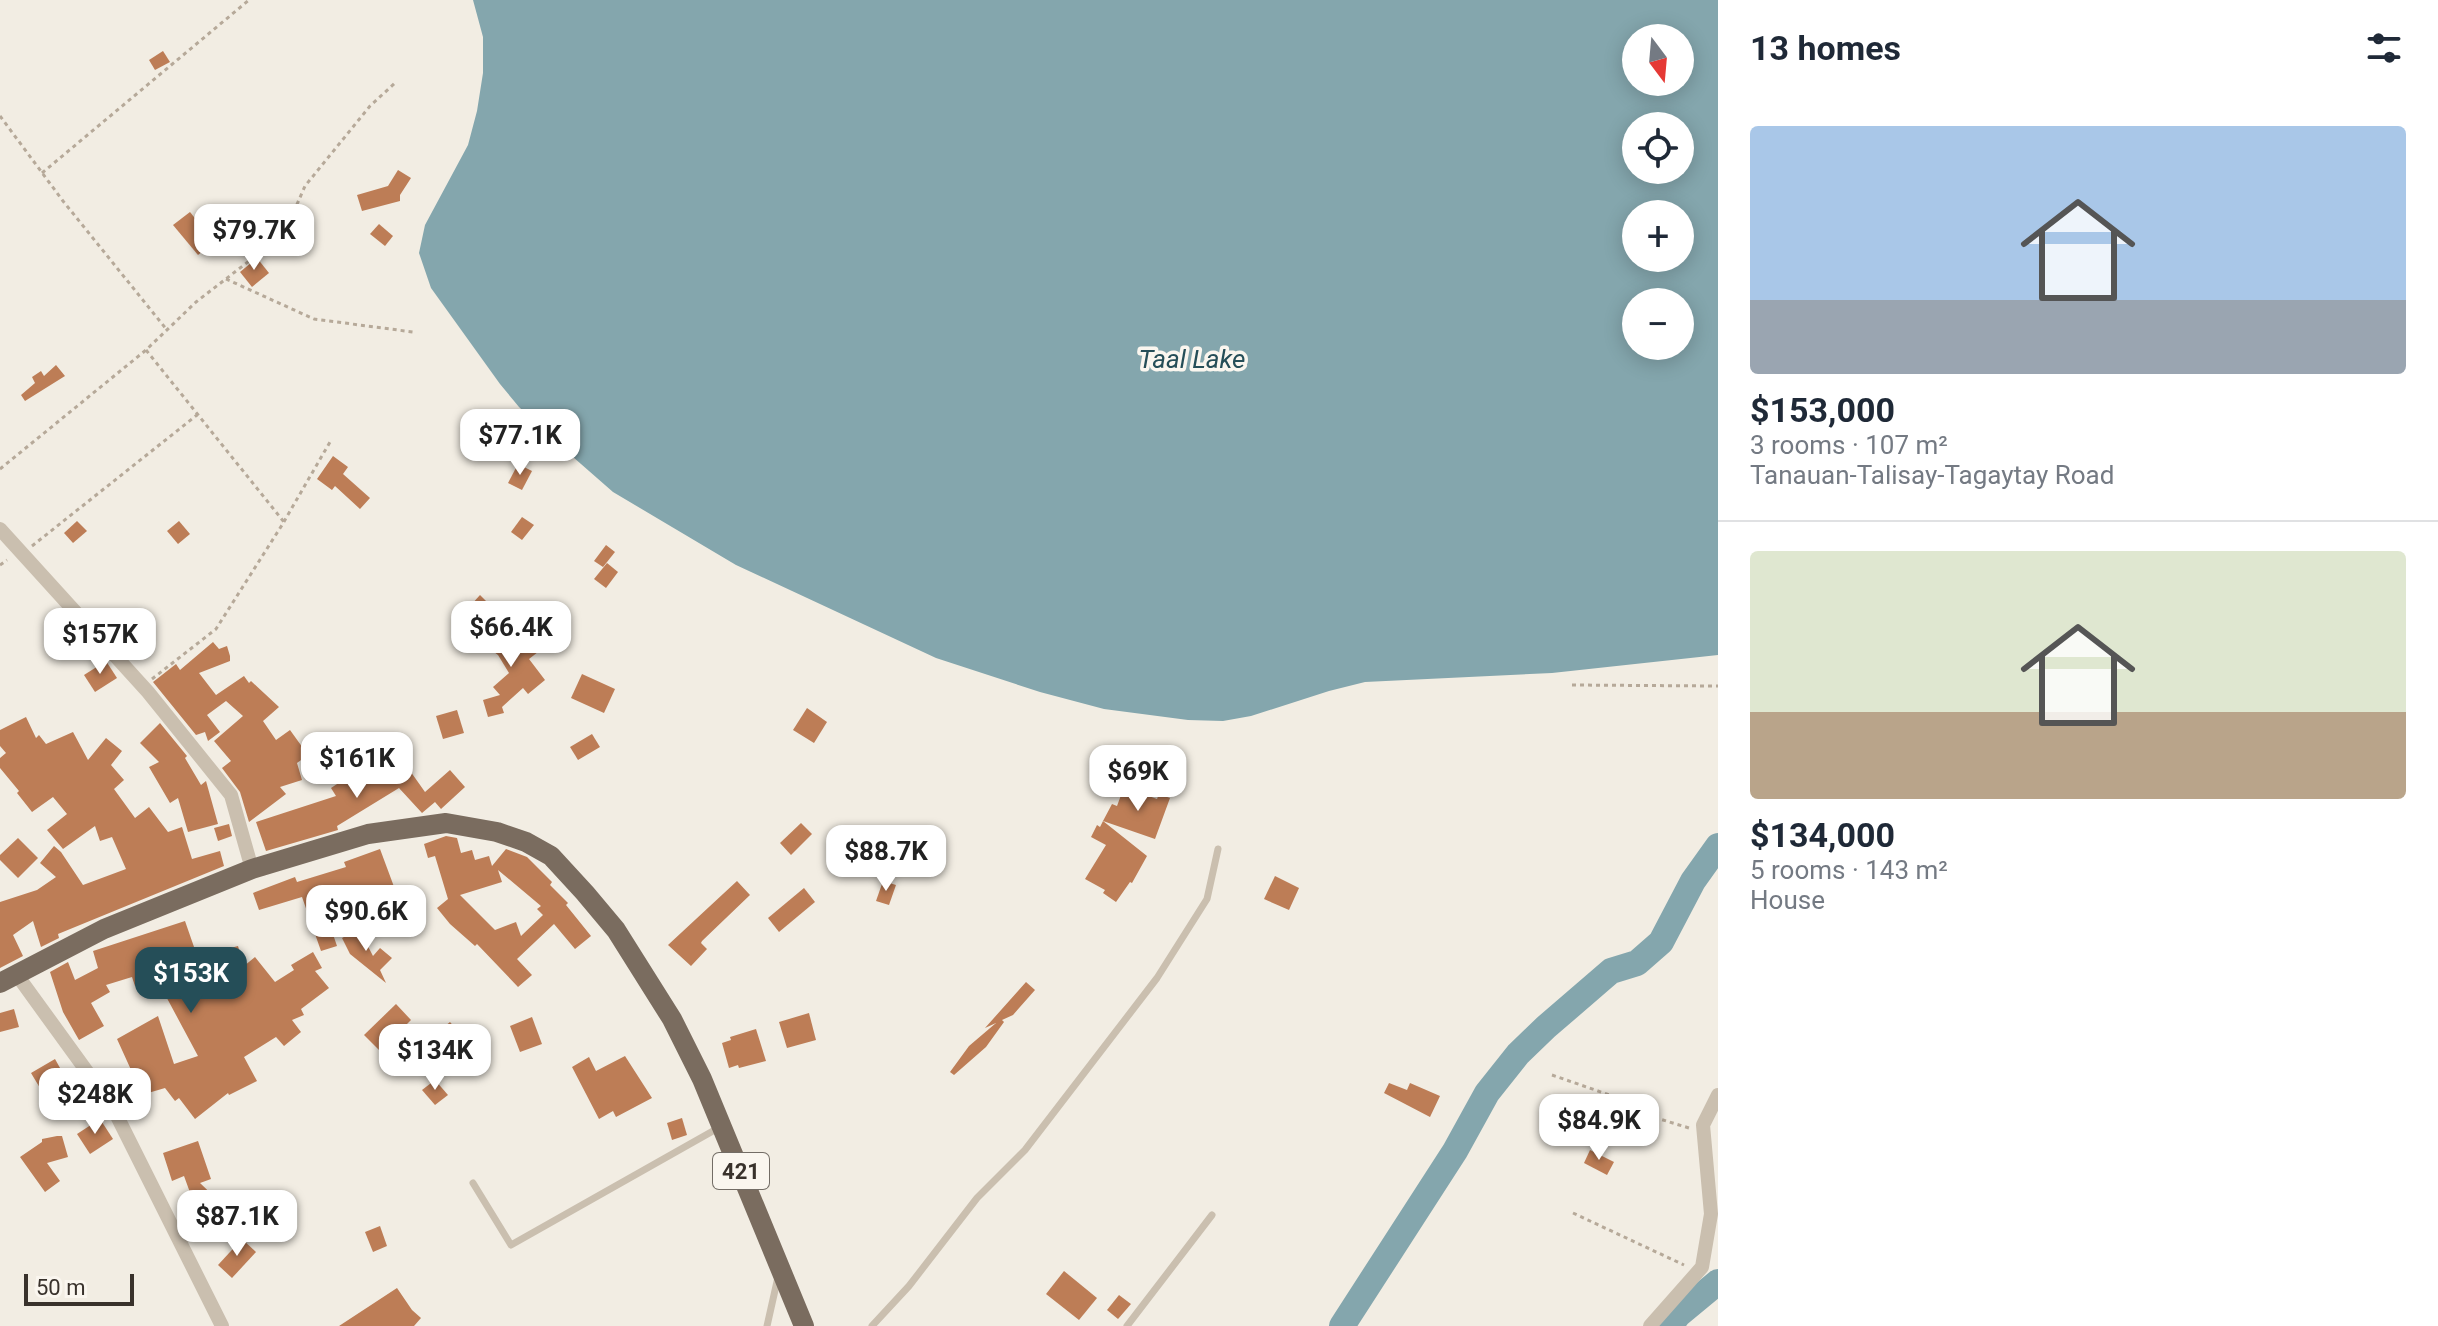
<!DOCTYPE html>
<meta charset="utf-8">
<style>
:root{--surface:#fff;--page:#f2f2f3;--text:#1f2937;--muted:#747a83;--line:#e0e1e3;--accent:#254e58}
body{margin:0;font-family:Roboto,sans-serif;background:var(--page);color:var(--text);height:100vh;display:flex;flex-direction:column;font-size:30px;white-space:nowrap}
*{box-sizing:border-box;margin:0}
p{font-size:26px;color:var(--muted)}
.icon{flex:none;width:44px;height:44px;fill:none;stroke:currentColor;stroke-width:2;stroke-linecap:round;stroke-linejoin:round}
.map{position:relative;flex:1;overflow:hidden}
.panel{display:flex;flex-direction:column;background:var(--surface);width:720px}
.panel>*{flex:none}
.needle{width:52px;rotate:164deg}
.tools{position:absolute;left:1622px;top:24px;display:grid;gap:16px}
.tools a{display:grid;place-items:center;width:72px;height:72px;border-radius:50%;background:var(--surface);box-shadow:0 4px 20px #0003;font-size:40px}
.scale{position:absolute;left:24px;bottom:20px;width:110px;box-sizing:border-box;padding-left:8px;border:4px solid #39322c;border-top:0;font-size:22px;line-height:28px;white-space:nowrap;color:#39322c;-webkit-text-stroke:6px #faf6ef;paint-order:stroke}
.price{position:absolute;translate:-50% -68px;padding:0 18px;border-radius:16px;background:#fff;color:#222;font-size:26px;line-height:52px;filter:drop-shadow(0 2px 4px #0008)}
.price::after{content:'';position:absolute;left:50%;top:48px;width:24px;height:18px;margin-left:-12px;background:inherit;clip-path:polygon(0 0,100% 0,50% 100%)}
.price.active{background:var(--accent);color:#fff}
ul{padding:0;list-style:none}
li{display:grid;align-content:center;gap:16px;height:424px;padding:0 32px}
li+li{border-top:2px solid var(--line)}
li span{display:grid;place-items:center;height:248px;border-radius:8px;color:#555}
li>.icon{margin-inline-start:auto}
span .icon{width:144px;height:144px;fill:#fffc;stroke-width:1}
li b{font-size:34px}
h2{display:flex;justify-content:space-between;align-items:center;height:96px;padding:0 32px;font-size:34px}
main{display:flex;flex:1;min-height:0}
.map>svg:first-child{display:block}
.water{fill:#84a6ad;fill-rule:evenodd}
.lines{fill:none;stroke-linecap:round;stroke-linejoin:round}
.river{stroke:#84a6ad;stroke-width:26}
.building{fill:#bd7d56;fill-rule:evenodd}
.path{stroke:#b6a999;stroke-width:3;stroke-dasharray:4 4;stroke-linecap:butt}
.service{stroke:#cabfaf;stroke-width:7}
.minor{stroke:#cabfaf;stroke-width:14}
.primary{stroke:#7a6c5f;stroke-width:20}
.labels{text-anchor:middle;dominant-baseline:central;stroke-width:7;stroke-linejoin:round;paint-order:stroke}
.shield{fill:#faf6ef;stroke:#736d66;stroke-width:2}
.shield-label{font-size:22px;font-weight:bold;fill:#39322c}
.water-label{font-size:26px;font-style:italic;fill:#254e58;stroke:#faf6ef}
</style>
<main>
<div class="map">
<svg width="1718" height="1326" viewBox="0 0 1718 1326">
<rect width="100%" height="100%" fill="#f2ede3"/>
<path class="water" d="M473,0H1718V655L1552,673L1365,682L1329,691L1251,716L1223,721L1188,720L1104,709L1040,692L936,658L736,565L613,492L557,443L519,407L500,384L431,288L419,253L425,225L468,145L477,111L483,73V37ZM1636,38H1680V82H1636ZM1636,126H1680V170H1636ZM1636,214H1680V258H1636ZM1636,302H1680V346H1636Z"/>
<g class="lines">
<g class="river">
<path d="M1342,1326L1455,1151L1487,1093L1518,1054L1546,1027L1611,971L1637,963L1661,942L1693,881L1718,846"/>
<path d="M1670,1326L1678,1315L1718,1282"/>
</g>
</g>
<g class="building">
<path d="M163,51L170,62L155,70L149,60Z"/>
<path d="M398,170L411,178L400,195V201L362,211L357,195L388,186Z"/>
<path d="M190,212L214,242L198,255L173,225Z"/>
<path d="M379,224L393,236L385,246L370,234Z"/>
<path d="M257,258L269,273L252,287L240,272Z"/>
<path d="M56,365L65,376L25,401L21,395L35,383L32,377L41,371L44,376Z"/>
<path d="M333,456L348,467L343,474L370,498L360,509L335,486L332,490L317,479Z"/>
<path d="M518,464L532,471L522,490L508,483Z"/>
<path d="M522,517L534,525L522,540L511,532Z"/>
<path d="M77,521L87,531L73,543L64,533Z"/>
<path d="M179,521L190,534L178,544L167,531Z"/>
<path d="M606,545L615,552L603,567L594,561Z"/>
<path d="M607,563L618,572L606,588L594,579Z"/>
<path d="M480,595L493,608L484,617L471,605Z"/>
<path d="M496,624L522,644L528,639L538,652L529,659L545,680L528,694L523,688L502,707L504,713L488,717L483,700L500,695L493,687L509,673L498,655L481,642Z"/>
<path d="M213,642L219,649L227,646L230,656V661L199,673L216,695L244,676L249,683L251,681L279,707L263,721L276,740L290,730L308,755L297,763L302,780L280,787L286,794L249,822L240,792L222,768L231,761L214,741L243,716L226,701L207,715L220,732L208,741L205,732L196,735L153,682L176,664L180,670Z"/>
<path d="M106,661L117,678L95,692L84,675Z"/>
<path d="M582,674L615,689L604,713L571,698Z"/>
<path d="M807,708L827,722L814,743L793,730Z"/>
<path d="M457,710L464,733L443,739L436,716Z"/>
<path d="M26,717L36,738L39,735L46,744L73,732L88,760L106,738L122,751L111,765L124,780L114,789L135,818L149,807L168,832L182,827L192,859L220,851L224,866L58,934L59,938L41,947L33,921L13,935L23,956L0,968V902L37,890L56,877L40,863L54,846L61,852L83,885L126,869L112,837L100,841L95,826L63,849L47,830L67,814L53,797L32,812L17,793L19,791L0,768V758L6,753L0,746V730Z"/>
<path d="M160,723L187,756L185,758L201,785L206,781L218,824L188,832L178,798L170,803L149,767L159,762L140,743Z"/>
<path d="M592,734L600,747L578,760L570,747Z"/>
<path d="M389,741L425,792L450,770L465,787L441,809L435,802L422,813L399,788L337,826L338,830L266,851L256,822L336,796L331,788L378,757L373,751Z"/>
<path d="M1124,787L1157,799L1159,794L1170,798L1155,839L1103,821L1112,804L1117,806Z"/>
<path d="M1103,821L1147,856L1132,883L1130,882L1116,902L1103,893L1105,890L1085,879L1106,845L1091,837L1097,825L1100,827Z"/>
<path d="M801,823L812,834L791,855L780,843Z"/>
<path d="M229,824L232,836L218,841L214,828Z"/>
<path d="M446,836L457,838L461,853L472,850L475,860L489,856L492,866L506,849L527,857L552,882L550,885L568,903L566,905L591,936L575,949L554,924L517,959L532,975L518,987L477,944L475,946L450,924L437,908L448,899L435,856L428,858L424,844ZM498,870L541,906L537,909L543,915L521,936L516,922L495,930L460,895L502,882Z"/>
<path d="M18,838L38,858L18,878L0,860V855Z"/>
<path d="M380,849L406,919L390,923L387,912L359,923L347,891L321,899L337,946L321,951L302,897L259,910L253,893L295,877L297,882L346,867L344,862Z"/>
<path d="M1275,876L1299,888L1289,910L1264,899Z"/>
<path d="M737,881L750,895L702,941L701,943L707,949L691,966L668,945Z"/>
<path d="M883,881L896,885L889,905L876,901Z"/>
<path d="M804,888L815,902L779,932L768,918Z"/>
<path d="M185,921L210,993L234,974L227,949L238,946L244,966L255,957L275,982L294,970L291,965L313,952L322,968L315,971L329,988L301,1009L304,1015L292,1020L301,1032L284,1046L276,1037L244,1057L257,1081L229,1095L228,1093L195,1119L179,1098L175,1101L165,1088L121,1101L106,1081L132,1072L117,1039L158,1016L174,1064L198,1056L154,974L146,977L147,982L135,986L132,977L106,985L110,992L91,1003L104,1026L79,1040L63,1012L50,972L68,962L75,980L98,968L93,951Z"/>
<path d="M359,929L373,956L380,948L392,958L380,970L386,983L350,954L342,938Z"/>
<path d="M1026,982L1035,990L1013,1015L1002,1020L1004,1022L986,1047L954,1075L950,1072L969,1046L996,1023L985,1028Z"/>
<path d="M396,1004L411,1020L380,1051L364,1035Z"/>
<path d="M14,1009L19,1027L0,1032V1013Z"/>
<path d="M809,1013L816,1040L787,1048L779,1022Z"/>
<path d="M532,1017L542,1044L520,1052L510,1026Z"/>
<path d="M450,1022L460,1034L416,1073L404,1060Z"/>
<path d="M756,1029L766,1061L739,1068L738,1065L729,1068L722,1043L731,1040L730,1037Z"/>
<path d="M625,1056L652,1098L616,1117L613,1111L599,1119L572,1067L589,1057L596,1071Z"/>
<path d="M55,1059L78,1100L61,1109L50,1091L43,1093L31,1073Z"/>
<path d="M435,1080L448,1095L435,1105L422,1090Z"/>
<path d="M1389,1083L1407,1090L1410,1083L1440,1096L1430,1117L1384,1093Z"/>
<path d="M682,1118L687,1135L672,1140L667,1123Z"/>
<path d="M100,1119L113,1139L90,1154L77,1134Z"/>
<path d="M57,1136H62L68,1157L47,1163L60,1181L45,1192L20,1157L42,1142V1139Z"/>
<path d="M198,1141L211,1179L200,1183L226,1208L204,1232L180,1210L192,1198L184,1176L172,1181L163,1153Z"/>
<path d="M1590,1150L1614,1162L1607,1175L1584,1163Z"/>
<path d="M380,1226L387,1246L373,1252L365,1232Z"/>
<path d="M242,1239L256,1252L232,1278L218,1265Z"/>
<path d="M1064,1271L1097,1298L1079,1320L1046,1294Z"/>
<path d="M397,1288L412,1310L421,1318L414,1326H339Z"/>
<path d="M1119,1295L1131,1304L1118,1319L1107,1310Z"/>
</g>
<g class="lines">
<g class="path">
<path d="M0,116L63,201L167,330"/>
<path d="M42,173L249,0"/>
<path d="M226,279L314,319L413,332"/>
<path d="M146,350L284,522"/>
<path d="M0,469L146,350L196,302L253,258L288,225L305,186L370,106L395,83"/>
<path d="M32,546L197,415"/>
<path d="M0,565L7,560"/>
<path d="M152,679L216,629L282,525L330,442"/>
<path d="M1572,685L1718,686"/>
<path d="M1552,1075L1621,1099L1637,1112L1689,1128"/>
<path d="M1573,1213L1684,1265"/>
</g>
<g class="service">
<path d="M473,1183L511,1245L720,1127"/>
<path d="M767,1326L778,1277"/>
<path d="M872,1326L909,1286L977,1198L1025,1150L1157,978L1207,899L1218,849"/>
<path d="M1127,1326L1212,1215"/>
</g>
<g class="minor">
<path d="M0,529L148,692L231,795L252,869"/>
<path d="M17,975L112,1106L222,1326"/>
<path d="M1650,1326L1702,1267L1711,1214L1703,1125L1718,1095"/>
</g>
<path class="primary" d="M0,983L104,929L252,869L368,834L446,823L497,832L526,842L551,856L585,893L616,930L672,1019L702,1079L804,1326"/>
</g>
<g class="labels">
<rect class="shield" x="713" y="1153" width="56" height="36" rx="6"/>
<g class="shield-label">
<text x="741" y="1171">421</text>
</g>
<g class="water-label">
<text x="1192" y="359">Taal Lake</text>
</g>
</g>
</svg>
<div class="tools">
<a><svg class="needle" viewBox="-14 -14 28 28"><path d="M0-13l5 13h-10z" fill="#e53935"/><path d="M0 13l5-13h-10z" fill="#747a83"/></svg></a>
<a><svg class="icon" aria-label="locate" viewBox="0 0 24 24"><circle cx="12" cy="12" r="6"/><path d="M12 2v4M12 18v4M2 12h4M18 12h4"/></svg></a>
<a>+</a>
<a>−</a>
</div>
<div class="scale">50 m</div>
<b class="price" style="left:254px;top:272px">$79.7K</b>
<b class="price" style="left:520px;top:477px">$77.1K</b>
<b class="price" style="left:511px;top:669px">$66.4K</b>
<b class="price" style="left:100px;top:676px">$157K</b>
<b class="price" style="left:357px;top:800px">$161K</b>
<b class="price" style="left:1138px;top:813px">$69K</b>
<b class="price" style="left:886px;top:893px">$88.7K</b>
<b class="price" style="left:366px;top:953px">$90.6K</b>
<b class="price active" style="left:191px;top:1015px">$153K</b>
<b class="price" style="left:435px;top:1092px">$134K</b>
<b class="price" style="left:95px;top:1136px">$248K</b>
<b class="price" style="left:1599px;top:1162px">$84.9K</b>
<b class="price" style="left:237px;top:1258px">$87.1K</b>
</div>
<section class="panel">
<h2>13 homes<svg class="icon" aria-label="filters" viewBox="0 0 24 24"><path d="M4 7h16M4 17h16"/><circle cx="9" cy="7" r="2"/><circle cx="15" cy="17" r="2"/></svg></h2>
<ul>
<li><span style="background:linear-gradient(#a9c7e8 70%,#9aa5b1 0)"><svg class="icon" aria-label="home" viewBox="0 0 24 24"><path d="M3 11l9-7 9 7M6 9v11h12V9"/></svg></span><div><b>$153,000</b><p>3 rooms · 107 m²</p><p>Tanauan-Talisay-Tagaytay Road</p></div></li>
<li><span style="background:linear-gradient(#dfe7d0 65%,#b9a48a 0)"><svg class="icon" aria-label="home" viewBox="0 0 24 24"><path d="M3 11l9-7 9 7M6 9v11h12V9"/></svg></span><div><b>$134,000</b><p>5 rooms · 143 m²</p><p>House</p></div></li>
</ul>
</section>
</main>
